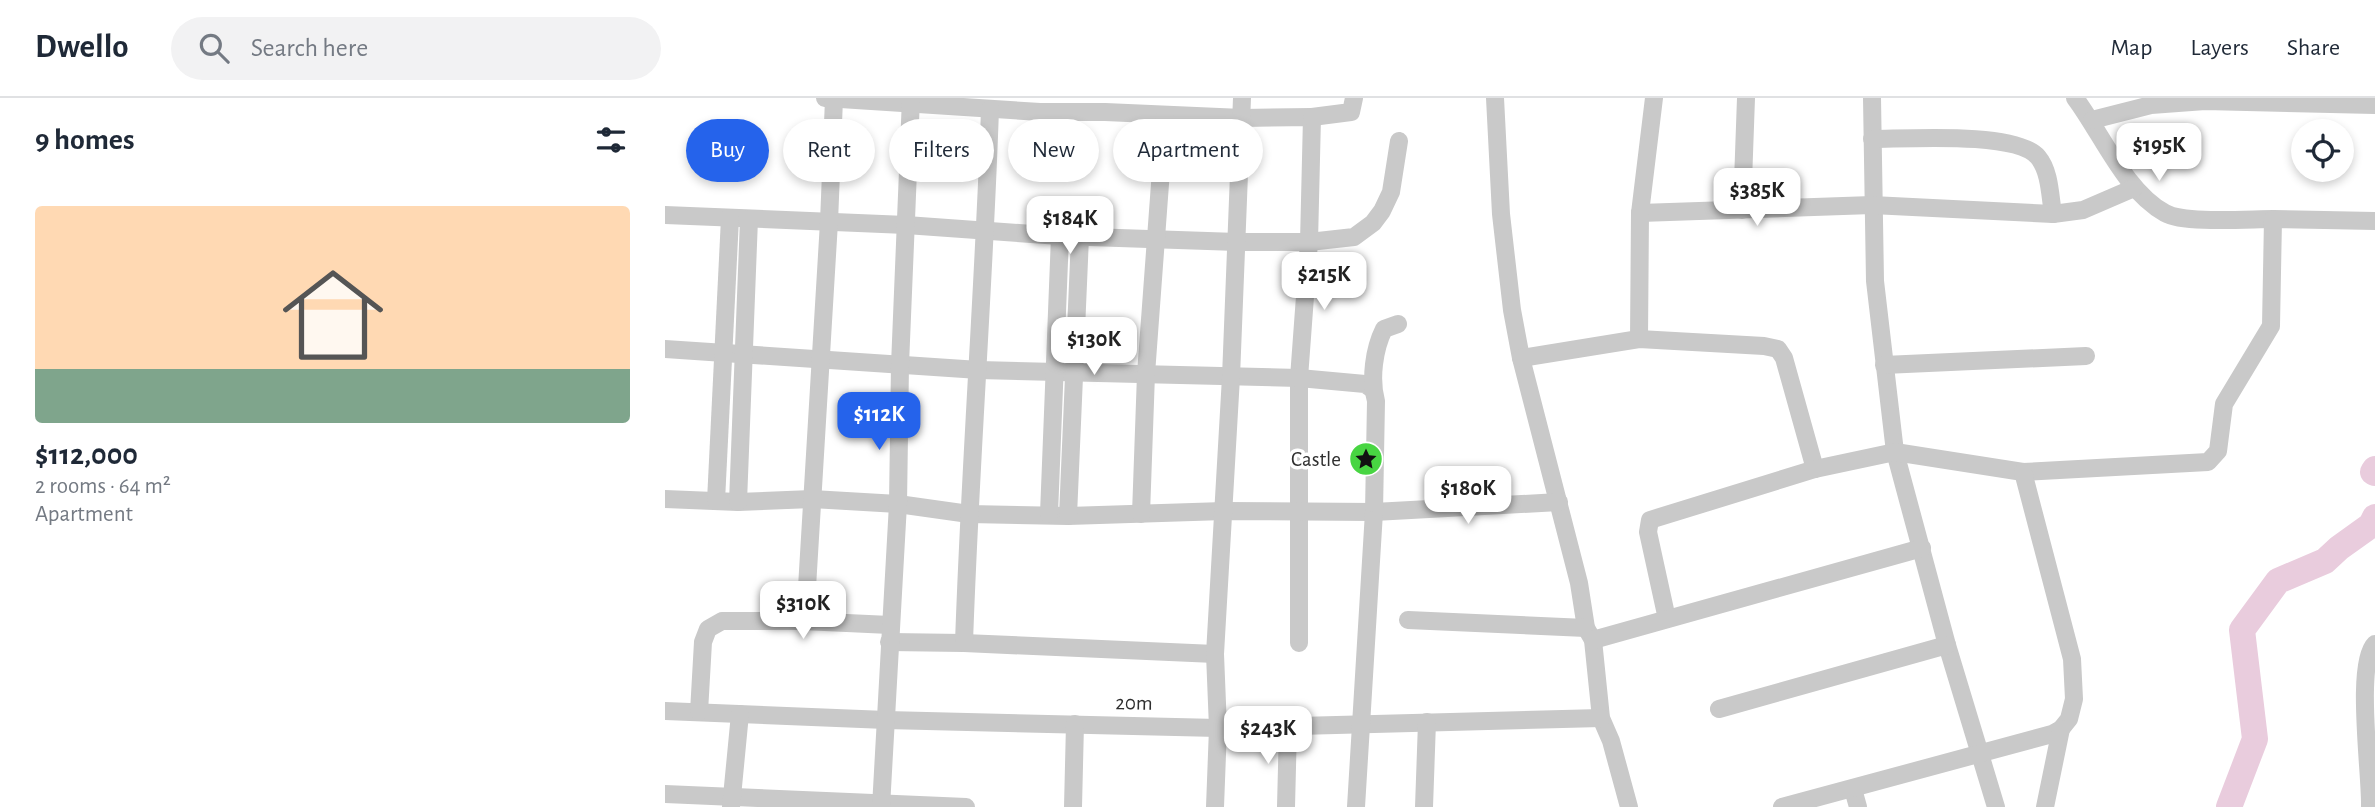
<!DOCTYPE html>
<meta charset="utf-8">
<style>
:root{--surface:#fff;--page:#f2f2f3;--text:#1f2937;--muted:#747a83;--line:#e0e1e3;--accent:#2563eb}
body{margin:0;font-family:"Alegreya Sans",sans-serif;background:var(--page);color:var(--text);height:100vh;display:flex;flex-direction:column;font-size:26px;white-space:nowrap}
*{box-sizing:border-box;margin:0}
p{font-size:23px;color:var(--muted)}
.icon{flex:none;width:38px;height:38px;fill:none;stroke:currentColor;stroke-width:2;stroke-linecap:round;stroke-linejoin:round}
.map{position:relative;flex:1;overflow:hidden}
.drawer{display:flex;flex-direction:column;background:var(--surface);width:665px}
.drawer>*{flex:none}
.banner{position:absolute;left:21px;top:21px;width:665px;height:63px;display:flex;gap:14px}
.fabs{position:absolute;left:1626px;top:21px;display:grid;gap:14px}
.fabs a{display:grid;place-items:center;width:63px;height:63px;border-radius:50%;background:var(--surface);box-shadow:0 4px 10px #0003;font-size:35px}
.price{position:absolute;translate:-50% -60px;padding:0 16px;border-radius:14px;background:#fff;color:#222;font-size:23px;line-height:46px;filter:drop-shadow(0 2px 4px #0008)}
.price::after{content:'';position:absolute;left:50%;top:42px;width:21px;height:16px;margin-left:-10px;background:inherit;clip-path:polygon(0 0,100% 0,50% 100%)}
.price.active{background:var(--accent);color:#fff}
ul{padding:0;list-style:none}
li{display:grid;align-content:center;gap:14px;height:371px;padding:0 35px}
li+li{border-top:2px solid var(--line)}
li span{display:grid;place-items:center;height:217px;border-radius:7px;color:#555}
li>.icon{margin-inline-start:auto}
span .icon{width:126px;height:126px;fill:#fffc;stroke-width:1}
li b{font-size:30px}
h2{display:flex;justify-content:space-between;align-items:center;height:84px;padding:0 35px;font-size:30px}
.tag{padding:0 24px;border-radius:32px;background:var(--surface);box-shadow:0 4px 10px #0003;font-size:24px;line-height:63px}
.tag.active{background:var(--accent);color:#fff}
header{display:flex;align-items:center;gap:42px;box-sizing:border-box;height:98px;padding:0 35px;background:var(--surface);border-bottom:2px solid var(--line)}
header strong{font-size:33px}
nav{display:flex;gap:38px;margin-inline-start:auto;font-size:24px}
.search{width:490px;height:63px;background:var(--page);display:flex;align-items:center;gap:18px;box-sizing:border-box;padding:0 24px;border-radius:38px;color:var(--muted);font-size:26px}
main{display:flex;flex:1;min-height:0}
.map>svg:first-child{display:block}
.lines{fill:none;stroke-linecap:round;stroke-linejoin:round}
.river{stroke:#e9ccdd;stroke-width:26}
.minor{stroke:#c9c9c9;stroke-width:18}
.labels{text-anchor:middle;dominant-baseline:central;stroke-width:7;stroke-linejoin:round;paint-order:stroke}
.poi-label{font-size:21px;fill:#2f2f2f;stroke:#fff;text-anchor:end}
.street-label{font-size:21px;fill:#2f2f2f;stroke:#fff}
</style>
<header>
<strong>Dwello</strong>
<div class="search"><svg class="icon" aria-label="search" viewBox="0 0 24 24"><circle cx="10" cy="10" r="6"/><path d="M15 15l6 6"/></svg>Search here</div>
<nav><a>Map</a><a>Layers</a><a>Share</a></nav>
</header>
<main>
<section class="drawer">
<h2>9 homes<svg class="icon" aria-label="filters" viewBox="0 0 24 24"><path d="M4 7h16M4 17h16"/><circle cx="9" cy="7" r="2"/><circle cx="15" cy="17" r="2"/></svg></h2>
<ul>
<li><span style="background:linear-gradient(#ffd9b3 75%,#7fa58c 0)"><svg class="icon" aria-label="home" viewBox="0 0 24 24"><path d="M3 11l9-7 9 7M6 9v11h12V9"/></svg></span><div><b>$112,000</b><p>2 rooms · 64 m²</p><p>Apartment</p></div></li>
</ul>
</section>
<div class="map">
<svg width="1710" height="709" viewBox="0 0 1710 709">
<rect width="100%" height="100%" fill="#fff"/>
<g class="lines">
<g class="river">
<path d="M1710,371L1708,374L1710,375"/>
<path d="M1564,709L1590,641L1577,532L1613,483L1660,463L1674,450L1706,427L1710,419"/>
</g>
<g class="minor">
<path d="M160,0L375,14H440L577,20L647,19L644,144L634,280V545"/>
<path d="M830,0L836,116L847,212L856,260L914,485L921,530L928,542L936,620L946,643L964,709"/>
<path d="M1207,0L1210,183L1230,354L1282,547L1331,709"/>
<path d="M1410,0C1437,36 1460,93 1500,115C1519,126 1584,121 1608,121"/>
<path d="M647,19L686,14L689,0"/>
<path d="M1427,22L1486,7L1540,3L1710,7"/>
<path d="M1207,41C1241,41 1351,33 1373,59C1385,73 1385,98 1388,116"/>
<path d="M1077,112L1081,0"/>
<path d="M975,115L1207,107L1388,116L1418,112L1469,90"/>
<path d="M0,117L241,127L395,138L572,144H644L689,139L708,125L717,113L726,94L734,43"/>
<path d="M974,241L975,115L989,0"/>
<path d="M0,251L314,272L634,280L700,286L707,291"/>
<path d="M856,260L974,241L1099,248L1113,251L1119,260L1150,371"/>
<path d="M1219,267L1421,258"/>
<path d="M0,401L73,404L147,401L233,406L304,416L403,418L559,413L709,414L894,404"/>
<path d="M51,403L65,120"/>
<path d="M73,404L84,121"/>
<path d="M384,416L395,138"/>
<path d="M476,416L481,276L500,18"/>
<path d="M403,418L415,139"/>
<path d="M1002,521L983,434L985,422L1150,371L1230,354L1358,374L1543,364L1553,353L1559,306L1606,228L1608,121L1710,123"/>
<path d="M743,522L921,530"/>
<path d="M138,523L225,527"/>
<path d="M928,542L1257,450"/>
<path d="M224,544L299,545L550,556"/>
<path d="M299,545C305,367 319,189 325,11"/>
<path d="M1054,611L1282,547"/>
<path d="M0,613L221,622L553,630L936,620"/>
<path d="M34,614L38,544L43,531L57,523H138L141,506L164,124L169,1"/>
<path d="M1188,691L1193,709"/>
<path d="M0,696L301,709"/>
<path d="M66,709L75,616"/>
<path d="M216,709L233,406L235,267L246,0"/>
<path d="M408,709L410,626"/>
<path d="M550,709L553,630L550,556L566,279L577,0"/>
<path d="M621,709L623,629"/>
<path d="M691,709L709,414L711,303C705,281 709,251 719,231L733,226"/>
<path d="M759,709L762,624"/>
<path d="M1117,709L1387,636L1396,631L1404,621L1409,601L1407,561L1358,374"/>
<path d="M1380,709L1396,631"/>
<path d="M1705,709C1706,677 1690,565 1710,546"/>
</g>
</g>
<defs>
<g id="sight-disc" transform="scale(1.75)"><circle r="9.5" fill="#48d542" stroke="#fff"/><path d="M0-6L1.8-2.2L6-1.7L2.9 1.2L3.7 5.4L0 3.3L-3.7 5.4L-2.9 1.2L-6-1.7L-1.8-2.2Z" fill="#111"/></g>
</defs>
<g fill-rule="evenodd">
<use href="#sight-disc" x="701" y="361"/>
</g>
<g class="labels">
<g class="poi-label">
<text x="676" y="361">Castle</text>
</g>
<g class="street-label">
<text transform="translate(469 605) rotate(1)">20m</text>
</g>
</g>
</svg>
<div class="fabs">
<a><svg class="icon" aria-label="locate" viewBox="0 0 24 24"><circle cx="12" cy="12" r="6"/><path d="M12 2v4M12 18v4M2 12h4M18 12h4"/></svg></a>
</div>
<b class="price" style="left:1494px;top:85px">$195K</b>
<b class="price" style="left:1092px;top:130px">$385K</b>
<b class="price" style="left:405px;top:158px">$184K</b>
<b class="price" style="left:659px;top:214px">$215K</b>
<b class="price" style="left:429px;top:279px">$130K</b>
<b class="price active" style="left:214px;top:354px">$112K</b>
<b class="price" style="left:803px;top:428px">$180K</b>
<b class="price" style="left:138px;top:543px">$310K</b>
<b class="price" style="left:603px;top:668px">$243K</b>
<div class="banner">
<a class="tag active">Buy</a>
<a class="tag">Rent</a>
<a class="tag">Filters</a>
<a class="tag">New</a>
<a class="tag">Apartment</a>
</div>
</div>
</main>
